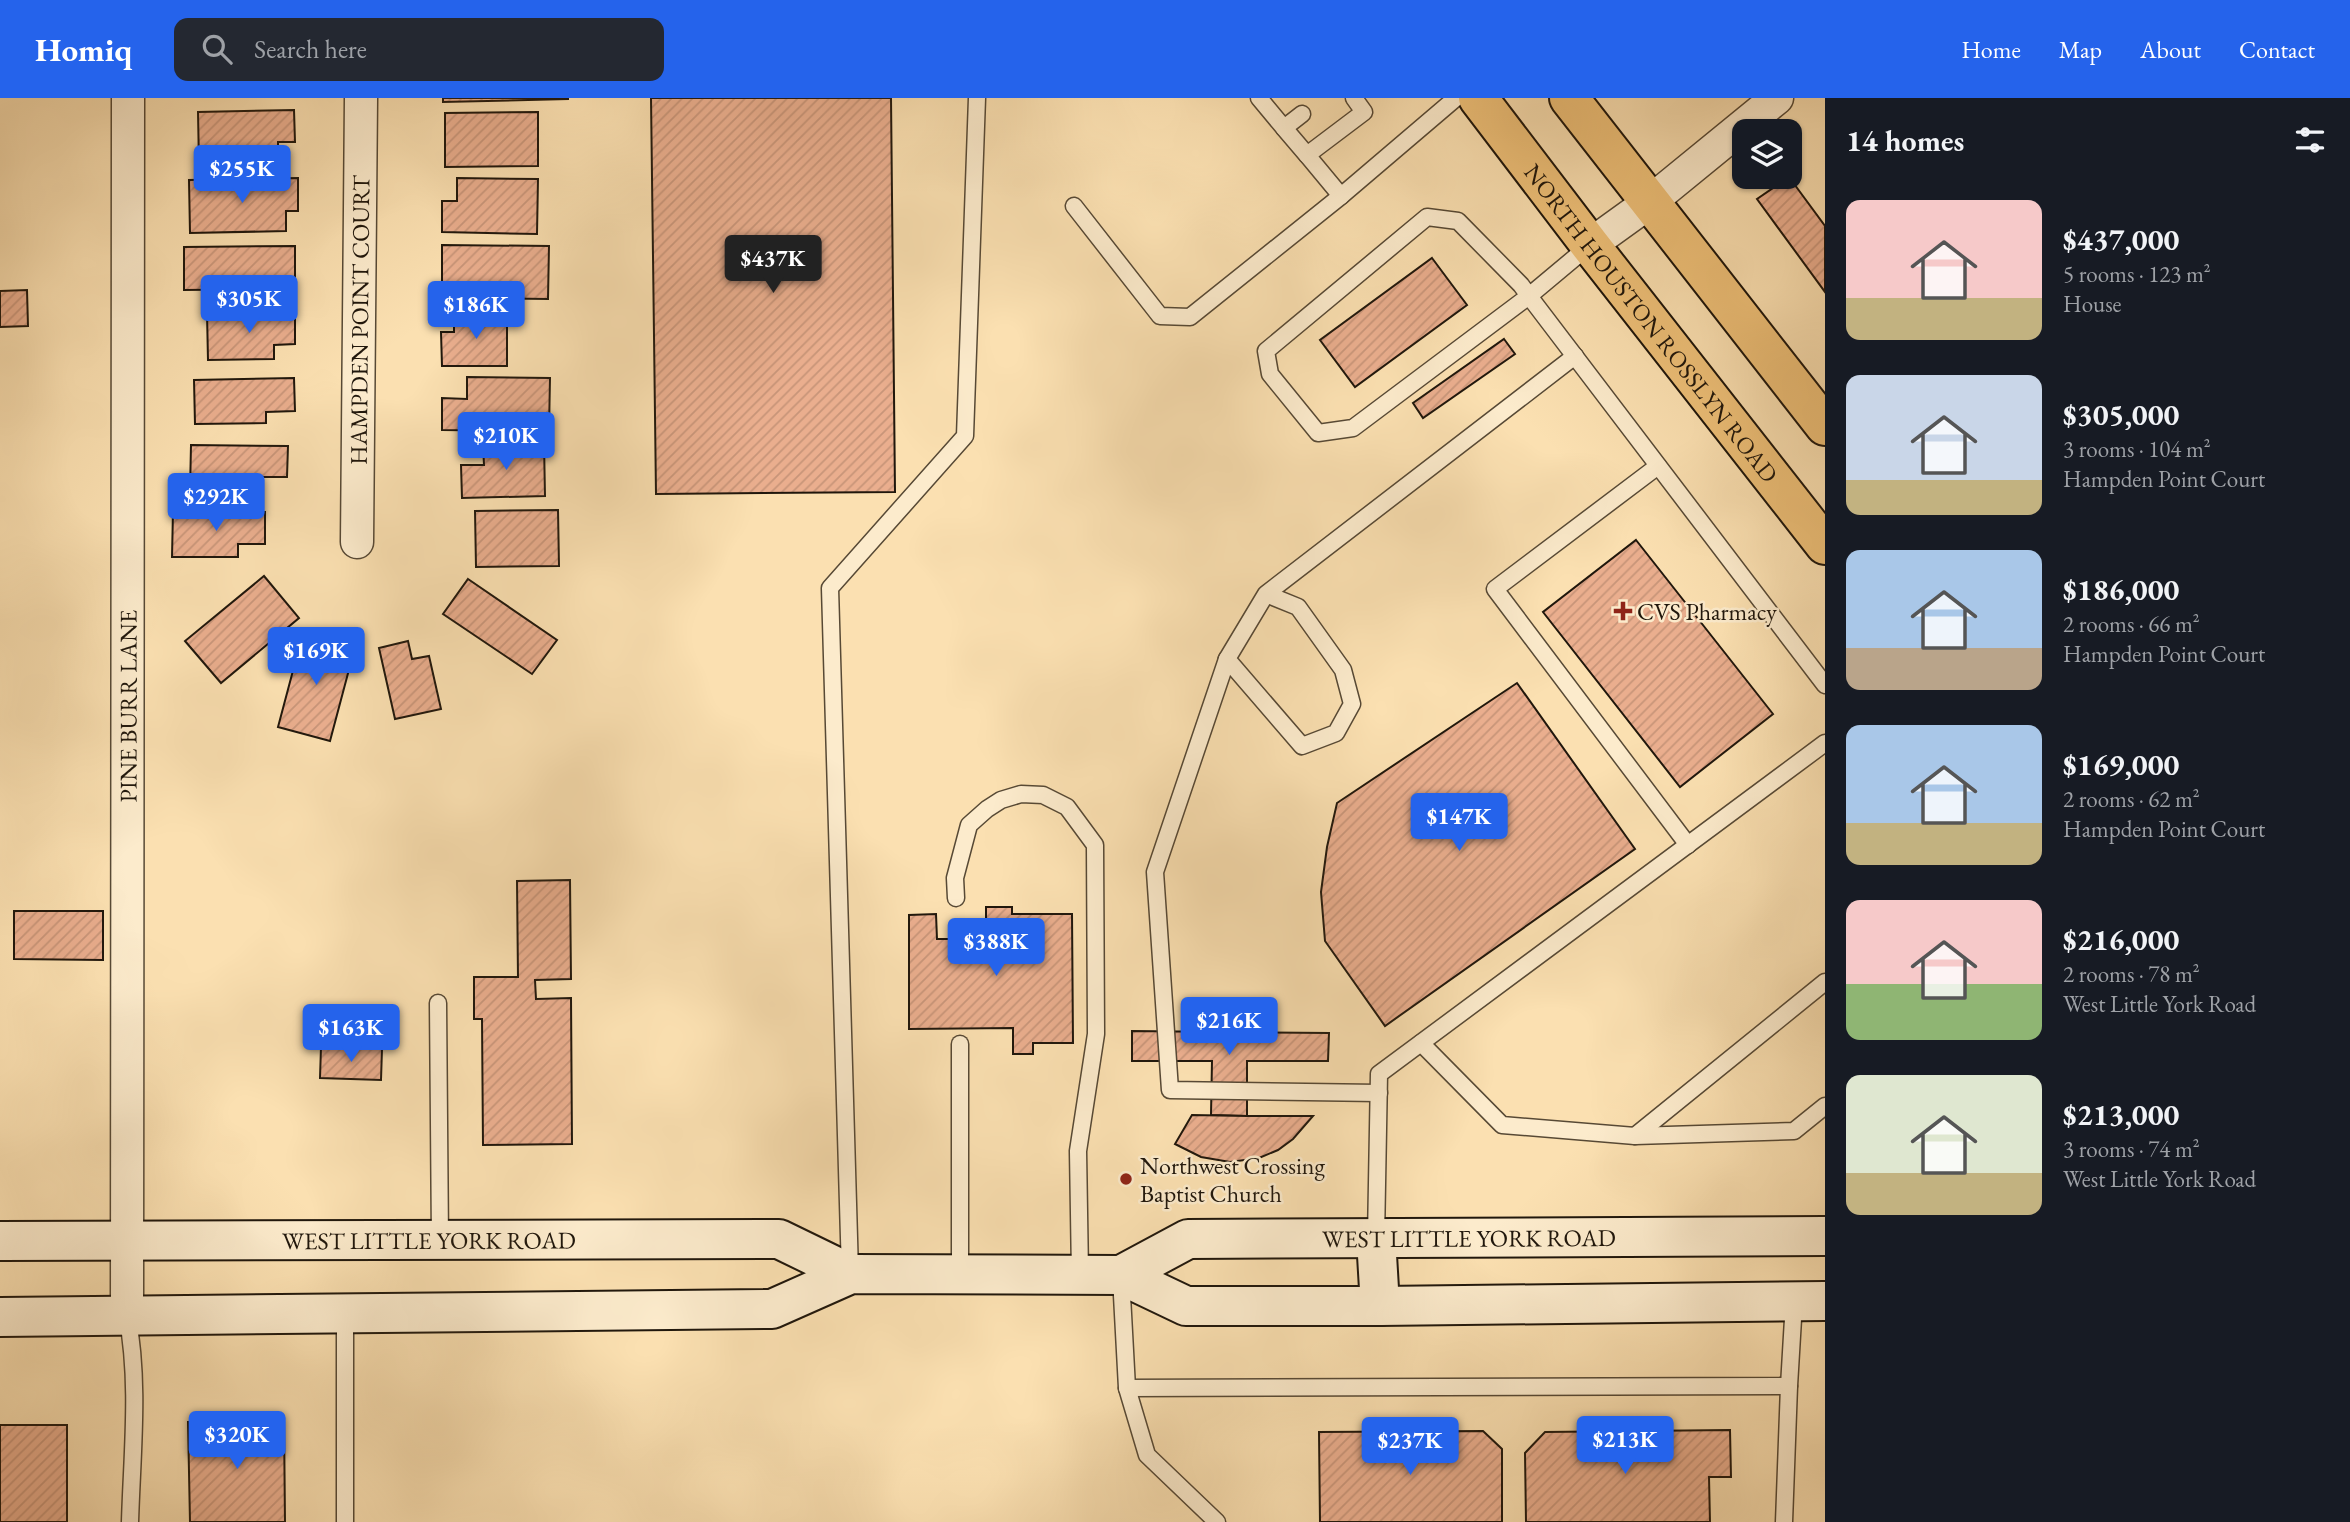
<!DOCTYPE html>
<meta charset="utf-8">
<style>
:root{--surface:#171b24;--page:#242831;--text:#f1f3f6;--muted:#9ea1a6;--accent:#2563eb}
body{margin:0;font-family:"EB Garamond",serif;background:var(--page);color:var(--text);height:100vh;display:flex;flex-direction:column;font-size:26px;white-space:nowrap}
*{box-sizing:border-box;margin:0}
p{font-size:23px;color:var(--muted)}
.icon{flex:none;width:38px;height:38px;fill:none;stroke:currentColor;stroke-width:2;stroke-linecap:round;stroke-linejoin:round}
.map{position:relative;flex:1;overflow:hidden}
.sheet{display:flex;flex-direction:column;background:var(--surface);width:525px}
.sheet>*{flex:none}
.tools{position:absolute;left:1732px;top:21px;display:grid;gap:14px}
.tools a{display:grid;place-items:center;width:70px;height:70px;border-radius:14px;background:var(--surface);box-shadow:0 2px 5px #0004;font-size:35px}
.price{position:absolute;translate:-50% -60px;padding:0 16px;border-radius:7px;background:var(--accent);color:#fff;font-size:23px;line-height:46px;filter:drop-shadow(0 2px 4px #0008)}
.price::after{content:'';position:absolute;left:50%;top:42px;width:21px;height:16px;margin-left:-10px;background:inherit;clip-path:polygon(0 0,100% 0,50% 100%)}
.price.active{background:#222;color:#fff}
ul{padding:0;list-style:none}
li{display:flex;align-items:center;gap:21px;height:175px;padding:0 21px}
li span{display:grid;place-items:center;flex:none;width:196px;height:140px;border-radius:14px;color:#555}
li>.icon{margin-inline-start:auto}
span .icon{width:84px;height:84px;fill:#fffc;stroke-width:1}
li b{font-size:30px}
h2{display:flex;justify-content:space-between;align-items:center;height:84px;padding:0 21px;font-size:30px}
header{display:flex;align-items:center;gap:42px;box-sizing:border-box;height:98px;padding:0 35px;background:var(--accent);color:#fff}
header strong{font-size:33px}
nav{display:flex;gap:38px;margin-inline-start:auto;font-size:24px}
.search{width:490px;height:63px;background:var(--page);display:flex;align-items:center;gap:18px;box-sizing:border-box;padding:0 24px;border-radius:14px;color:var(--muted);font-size:26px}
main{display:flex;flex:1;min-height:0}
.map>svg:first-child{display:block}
.building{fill:url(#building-hatch);stroke:#20170c;stroke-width:2}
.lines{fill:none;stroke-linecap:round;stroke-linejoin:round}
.lane-casing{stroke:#574935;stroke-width:19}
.street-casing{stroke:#574935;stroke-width:35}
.secondary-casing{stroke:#20170c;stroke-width:42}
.primary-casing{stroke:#20170c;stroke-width:42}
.lane{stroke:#fcebcc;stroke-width:16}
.street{stroke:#fcebcc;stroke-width:32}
.secondary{stroke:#fcebcc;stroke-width:38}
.primary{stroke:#eec078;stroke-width:38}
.poi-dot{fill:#8f2418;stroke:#fcebcc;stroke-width:2.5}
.labels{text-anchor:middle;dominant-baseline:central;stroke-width:5;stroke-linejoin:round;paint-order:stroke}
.street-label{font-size:24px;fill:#20170c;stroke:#fcebcc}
.poi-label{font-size:24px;fill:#20170c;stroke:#fcebcc;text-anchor:start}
</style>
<header>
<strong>Homiq</strong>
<div class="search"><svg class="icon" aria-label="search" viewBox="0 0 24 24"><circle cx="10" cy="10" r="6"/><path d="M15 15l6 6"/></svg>Search here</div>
<nav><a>Home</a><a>Map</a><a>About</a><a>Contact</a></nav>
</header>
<main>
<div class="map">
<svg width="1825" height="1424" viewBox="0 0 1825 1424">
<defs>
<pattern id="building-hatch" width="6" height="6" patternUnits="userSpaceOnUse" patternTransform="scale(1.75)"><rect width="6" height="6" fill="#eaae8e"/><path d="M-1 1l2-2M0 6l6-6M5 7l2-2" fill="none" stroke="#c89579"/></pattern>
</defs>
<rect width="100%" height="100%" fill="#fbe0b1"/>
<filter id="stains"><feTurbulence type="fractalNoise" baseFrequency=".00286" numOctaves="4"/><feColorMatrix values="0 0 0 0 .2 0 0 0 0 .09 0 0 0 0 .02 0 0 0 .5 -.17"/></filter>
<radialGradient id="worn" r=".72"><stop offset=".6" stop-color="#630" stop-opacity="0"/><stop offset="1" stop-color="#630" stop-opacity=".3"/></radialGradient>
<g class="building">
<path d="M443,0H568V1L443,4Z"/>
<path d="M651,0H891L895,394L656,396Z"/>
<path d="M294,12L295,44H278V67L199,68L198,14Z"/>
<path d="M538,14V68L445,69V15Z"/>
<path d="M1789,79L1825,128V194L1757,101Z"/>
<path d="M298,80V113H286V133L190,135L189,82Z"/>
<path d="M457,80L538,81L537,136L442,134V103H457Z"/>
<path d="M442,147L549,148L548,201L442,200Z"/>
<path d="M295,148V191L184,192V149Z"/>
<path d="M1432,160L1467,207L1355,289L1320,242Z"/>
<path d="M27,192L28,228L0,229V193Z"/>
<path d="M295,214V246L274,247V261L208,262L207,215Z"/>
<path d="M454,215H507V268H442L441,234H454Z"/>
<path d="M1504,241L1515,256L1423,320L1413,305Z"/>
<path d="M467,279L550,280L549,333L442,332V300L467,301Z"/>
<path d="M294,280L295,313L266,314V325L195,326L194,282Z"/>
<path d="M544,345L545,398L462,400L461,367H484L483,346Z"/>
<path d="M191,347L288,348L287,379H259V393H190Z"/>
<path d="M558,412L559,468L476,469L475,413Z"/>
<path d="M173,413L265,414V446H238V459H172Z"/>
<path d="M1636,442L1773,616L1680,689L1543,514Z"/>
<path d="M264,478L299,520L221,585L185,543Z"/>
<path d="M468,481L557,542L532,576L443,516Z"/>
<path d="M303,535L355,549L330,643L278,629Z"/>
<path d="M408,543L412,561L429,558L441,611L395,621L379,550Z"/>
<path d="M1517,585L1635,751L1385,928L1325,843L1321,794L1327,749L1337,705Z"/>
<path d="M570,782L571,881L535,882L536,901L571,900L572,1046L483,1047L482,921H474V879H518L517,783Z"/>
<path d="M986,809H1012V816H1072L1073,945H1033V956H1013V930L909,931V817L936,816L937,841H986Z"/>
<path d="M14,813H103V862L14,861Z"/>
<path d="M1132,933L1329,935L1328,963H1247V1018L1211,1017L1212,963H1132Z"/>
<path d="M321,949L382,951L381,982L320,980Z"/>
<path d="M1192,1017L1247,1018H1313L1293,1041L1278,1052L1259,1060L1230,1064L1201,1059L1175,1046Z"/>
<path d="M284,1322L285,1424H190L188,1324Z"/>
<rect x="0" y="1327" width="67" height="97"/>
<path d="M1730,1332L1731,1379H1709L1710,1424H1526L1525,1355L1545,1334Z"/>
<path d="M1483,1333L1502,1351V1424H1320L1319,1334Z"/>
</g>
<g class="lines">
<g class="lane-casing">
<g id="lane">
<path d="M1259,0L1284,30L1302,16"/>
<path d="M1284,30L1307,57L1364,14L1354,0"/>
<path d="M1307,57L1341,98"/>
<path d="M1074,108L1160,218L1190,219L1341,98L1456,0"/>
<path d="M1590,147L1529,198L1353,330L1318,335L1270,276L1266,253L1427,119L1458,123L1521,187L1529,198L1825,587"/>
<path d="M1658,368L1495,491L1688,747"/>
<path d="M1266,496L1298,509L1343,572L1352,606L1336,635L1302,648L1227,561L1266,496L1575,258"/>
<path d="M1227,561L1155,774L1170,992L1379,995"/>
<path d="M956,800L955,780L969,727L987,711L1001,702L1021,696L1043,697L1067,709L1095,747L1096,936L1078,1053L1080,1176"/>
<path d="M438,905L440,1143"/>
<path d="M1421,945L1502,1027L1635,1038L1794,1033L1825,1008"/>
<path d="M960,946V1175"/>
<path d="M1635,1038L1825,884"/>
<path d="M1376,1140L1379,976L1825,645"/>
<path d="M850,1174L830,490L965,338L977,0"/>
<path d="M1121,1179L1127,1290L1147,1357L1217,1424"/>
<path d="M345,1215V1424"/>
<path d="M127,1217C140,1285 132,1355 130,1424"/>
<path d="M1127,1290L1789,1288L1794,1204"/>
<path d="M1784,1424L1789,1288"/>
</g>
</g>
<g class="street-casing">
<g id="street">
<path d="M1590,147L1651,103L1777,0"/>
<path id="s1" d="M357,444L361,0"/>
<path id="s2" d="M127,1217L128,0"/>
</g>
</g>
<g class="secondary-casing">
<g id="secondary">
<path d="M1376,1140L1380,1208"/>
<path id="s3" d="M0,1143L779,1141L851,1176"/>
<path id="s4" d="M1121,1177L1188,1141L1825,1138"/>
<path d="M0,1219L772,1211L851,1176L1121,1177L1186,1208H1380L1825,1203"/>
</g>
</g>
<g class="primary-casing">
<g id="primary">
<path id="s5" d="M1478,0L1590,147L1825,447"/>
<path d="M1569,0L1825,328"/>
</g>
</g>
<use href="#lane" class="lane"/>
<use href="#street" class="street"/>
<use href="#secondary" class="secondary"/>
<use href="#primary" class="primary"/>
</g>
<g class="poi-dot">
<path d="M1619.5 502.5h7v7h7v7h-7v7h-7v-7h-7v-7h7z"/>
<circle cx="1126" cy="1081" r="7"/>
</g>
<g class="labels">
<g class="street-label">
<text stroke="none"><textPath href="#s1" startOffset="222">HAMPDEN POINT COURT</textPath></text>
<text stroke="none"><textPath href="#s5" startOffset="284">NORTH HOUSTON ROSSLYN ROAD</textPath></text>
<text stroke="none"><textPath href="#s2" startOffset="609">PINE BURR LANE</textPath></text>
<text stroke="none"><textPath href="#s4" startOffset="357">WEST LITTLE YORK ROAD</textPath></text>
<text stroke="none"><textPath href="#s3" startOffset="429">WEST LITTLE YORK ROAD</textPath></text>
</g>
<g class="poi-label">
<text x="1637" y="513">CVS Pharmacy</text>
<text x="1140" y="1067">Northwest Crossing<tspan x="1140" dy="28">Baptist Church</tspan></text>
</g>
</g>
<rect width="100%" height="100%" filter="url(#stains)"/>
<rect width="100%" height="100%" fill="url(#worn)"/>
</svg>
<div class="tools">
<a><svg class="icon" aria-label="layers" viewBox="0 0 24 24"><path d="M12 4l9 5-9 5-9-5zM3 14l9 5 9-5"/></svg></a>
</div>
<b class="price" style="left:242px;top:107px">$255K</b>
<b class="price active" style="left:773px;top:197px">$437K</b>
<b class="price" style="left:249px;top:237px">$305K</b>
<b class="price" style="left:476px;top:243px">$186K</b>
<b class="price" style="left:506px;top:374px">$210K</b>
<b class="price" style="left:216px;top:435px">$292K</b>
<b class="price" style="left:316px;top:589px">$169K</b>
<b class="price" style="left:1459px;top:755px">$147K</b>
<b class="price" style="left:996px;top:880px">$388K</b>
<b class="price" style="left:1229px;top:959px">$216K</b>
<b class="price" style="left:351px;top:966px">$163K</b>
<b class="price" style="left:237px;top:1373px">$320K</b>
<b class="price" style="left:1625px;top:1378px">$213K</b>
<b class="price" style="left:1410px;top:1379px">$237K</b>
</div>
<section class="sheet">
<h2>14 homes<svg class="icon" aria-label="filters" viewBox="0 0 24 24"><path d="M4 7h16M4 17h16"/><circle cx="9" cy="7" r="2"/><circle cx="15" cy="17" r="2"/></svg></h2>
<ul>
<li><span style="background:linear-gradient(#f6c9c9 70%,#c2b280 0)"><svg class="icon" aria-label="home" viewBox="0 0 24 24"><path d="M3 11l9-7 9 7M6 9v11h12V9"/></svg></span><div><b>$437,000</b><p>5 rooms · 123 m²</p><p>House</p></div></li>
<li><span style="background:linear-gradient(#c9d6e8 75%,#c2b280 0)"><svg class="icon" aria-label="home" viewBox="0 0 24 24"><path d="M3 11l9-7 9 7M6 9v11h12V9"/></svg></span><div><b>$305,000</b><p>3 rooms · 104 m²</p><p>Hampden Point Court</p></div></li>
<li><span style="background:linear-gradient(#a9c7e8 70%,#b9a48a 0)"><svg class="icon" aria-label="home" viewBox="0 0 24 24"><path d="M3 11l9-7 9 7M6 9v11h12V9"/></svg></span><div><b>$186,000</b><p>2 rooms · 66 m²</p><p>Hampden Point Court</p></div></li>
<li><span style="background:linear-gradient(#a9c7e8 70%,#c2b280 0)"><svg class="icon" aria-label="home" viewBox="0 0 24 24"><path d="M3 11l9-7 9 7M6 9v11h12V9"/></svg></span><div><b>$169,000</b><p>2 rooms · 62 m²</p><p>Hampden Point Court</p></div></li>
<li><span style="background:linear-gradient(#f6c9c9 60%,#8fb573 0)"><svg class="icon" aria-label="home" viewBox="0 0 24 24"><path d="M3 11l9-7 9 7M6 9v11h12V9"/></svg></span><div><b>$216,000</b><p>2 rooms · 78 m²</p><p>West Little York Road</p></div></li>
<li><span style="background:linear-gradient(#dfe7d0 70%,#c2b280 0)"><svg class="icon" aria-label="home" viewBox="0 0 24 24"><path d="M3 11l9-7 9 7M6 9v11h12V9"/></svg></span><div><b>$213,000</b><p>3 rooms · 74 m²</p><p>West Little York Road</p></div></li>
</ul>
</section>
</main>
